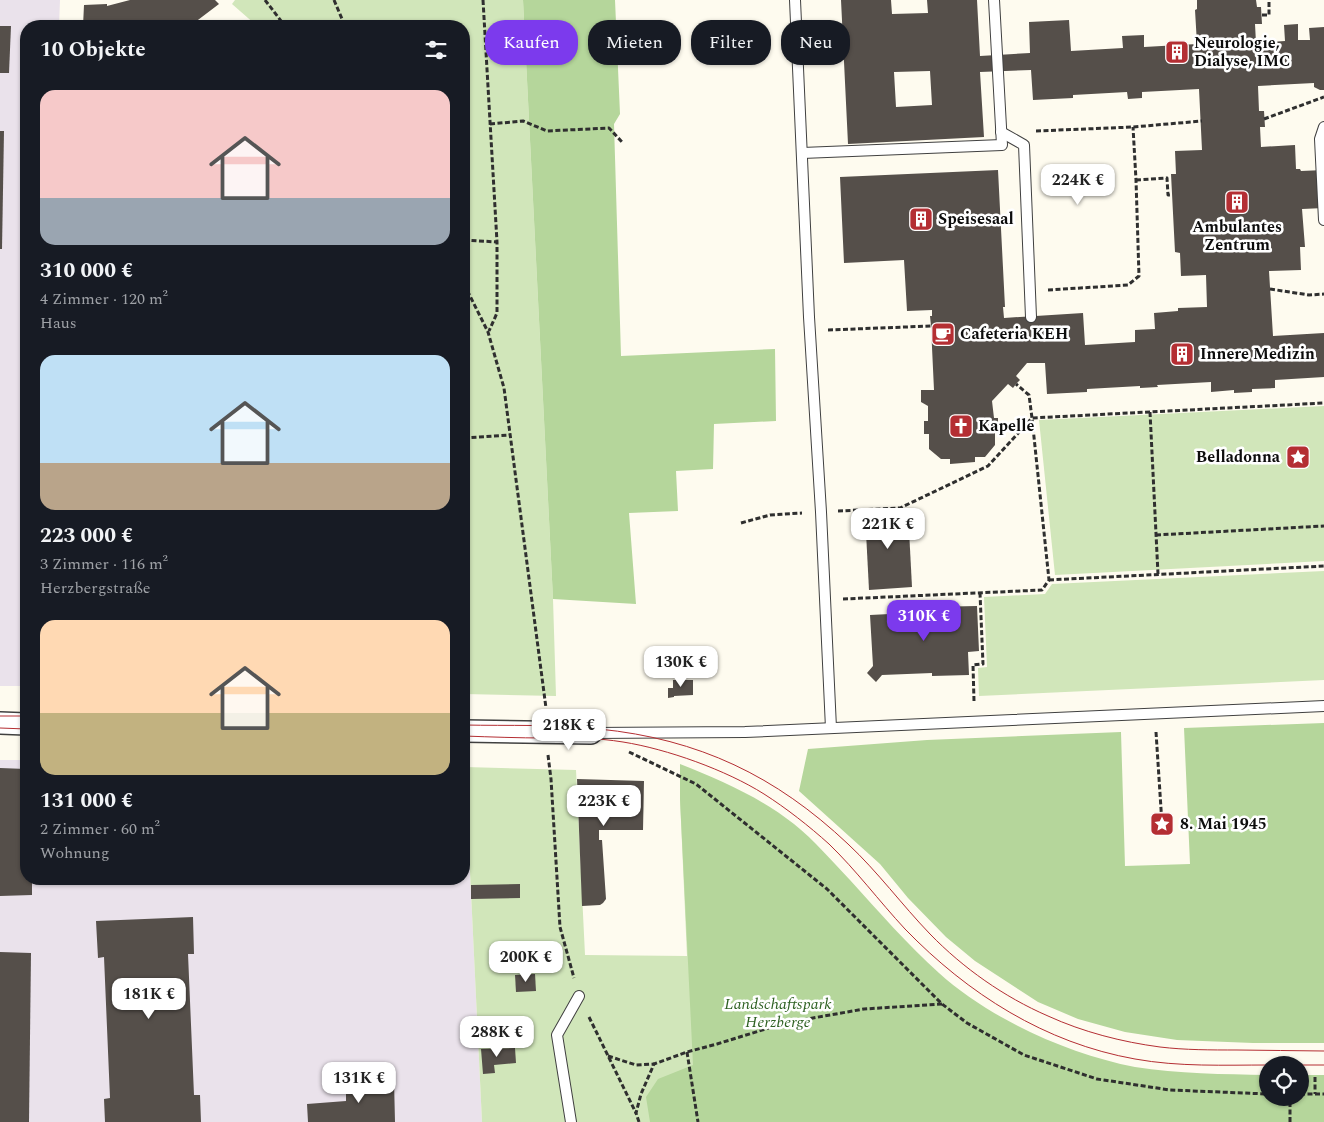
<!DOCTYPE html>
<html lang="de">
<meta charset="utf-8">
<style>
:root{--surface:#171b24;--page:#242831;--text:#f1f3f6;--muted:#9ea1a6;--accent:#7c3aed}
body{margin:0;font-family:Spectral,serif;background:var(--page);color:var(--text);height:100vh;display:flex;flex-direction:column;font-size:19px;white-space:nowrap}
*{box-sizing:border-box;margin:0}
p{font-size:16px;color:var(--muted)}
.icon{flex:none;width:28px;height:28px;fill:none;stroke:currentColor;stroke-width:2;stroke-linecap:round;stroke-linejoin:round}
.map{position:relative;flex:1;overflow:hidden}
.drawer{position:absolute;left:20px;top:20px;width:450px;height:865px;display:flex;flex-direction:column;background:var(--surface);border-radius:20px;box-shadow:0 1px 4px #0004}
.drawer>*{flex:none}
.hud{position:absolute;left:485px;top:20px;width:475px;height:45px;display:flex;gap:10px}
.fabs{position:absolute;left:1259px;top:1056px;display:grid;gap:10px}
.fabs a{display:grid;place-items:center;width:50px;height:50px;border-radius:50%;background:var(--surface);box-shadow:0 1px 4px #0004;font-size:25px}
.price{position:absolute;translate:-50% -42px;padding:0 11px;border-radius:10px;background:#fff;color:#222;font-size:16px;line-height:32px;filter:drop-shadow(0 1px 2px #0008)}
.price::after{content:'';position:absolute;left:50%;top:30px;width:15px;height:11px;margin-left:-8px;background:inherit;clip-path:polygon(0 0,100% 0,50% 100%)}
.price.selected{background:var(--accent);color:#fff}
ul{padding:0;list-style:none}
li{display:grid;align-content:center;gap:10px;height:265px;padding:0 20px}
li span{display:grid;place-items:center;height:155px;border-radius:15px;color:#555}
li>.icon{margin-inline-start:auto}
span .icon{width:90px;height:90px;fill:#fffc;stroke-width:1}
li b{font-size:21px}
h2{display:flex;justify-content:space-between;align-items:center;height:60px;padding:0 20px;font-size:21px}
.tag{padding:0 18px;border-radius:20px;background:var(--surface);box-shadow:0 1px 4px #0004;font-size:18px;line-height:45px}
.tag.selected{background:var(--accent);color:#fff}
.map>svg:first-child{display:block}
.industrial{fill:#eae2eb}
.green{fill:#d1e6ba}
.forest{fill:#b5d69b}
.building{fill:#554f4a;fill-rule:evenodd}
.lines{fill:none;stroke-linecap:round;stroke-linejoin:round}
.service-casing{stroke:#404040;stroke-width:12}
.minor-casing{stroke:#404040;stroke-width:24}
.path{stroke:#2f2f2f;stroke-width:3;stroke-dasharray:5 2.5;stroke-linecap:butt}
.service{stroke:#fff;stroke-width:10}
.minor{stroke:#fff;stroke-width:21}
.tram{stroke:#b42e33;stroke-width:1}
.labels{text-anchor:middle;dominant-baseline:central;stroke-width:5;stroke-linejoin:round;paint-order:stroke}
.poi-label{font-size:16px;font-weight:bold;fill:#0d0d0d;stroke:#fff;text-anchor:start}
.park-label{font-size:16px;font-style:italic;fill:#2e6122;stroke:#fff}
</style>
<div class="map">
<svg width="1324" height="1122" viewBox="0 0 1324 1122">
<rect width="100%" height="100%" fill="#fefbef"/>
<g class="industrial">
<path d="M0,0H60L59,26H26V686H0Z"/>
<path d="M0,760H26V879H464L465,767L482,1122H0Z"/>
</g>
<g class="green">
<path d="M235,0H523L553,599L556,696L464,694V26H257L232,4Z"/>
<path d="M1324,406V561L1055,575L1039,420Z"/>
<path d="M1324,571V680L979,696L978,668L987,667L984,597L1045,594L1052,584Z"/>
<path d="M465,767L576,770L585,955L687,956L680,799L941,1021L1324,1122H482Z"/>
</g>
<g class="forest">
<path d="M523,0H615L620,114L614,124L621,356L775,349L776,421L714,424L713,469L676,471L678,511L629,513L636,604L553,599Z"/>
<path d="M1324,723V1043H1253L1177,1040L1125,1032L1078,1019L1038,1002L975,961L946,937L908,898L880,864L799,791L808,749L927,740L1121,732L1125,866L1190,864L1184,728Z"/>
<path d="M680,764C720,780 760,797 794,824C814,840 832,861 850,880C879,912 907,944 939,973C990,1019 1068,1054 1135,1067C1178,1074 1224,1074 1267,1075L1268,1098H1300V1075H1324V1122H650L646,1097L658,1079L693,1065L680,799Z"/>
</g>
<g class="building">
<path d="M130,0H215L219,4L190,26H83L84,5L107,4V6Z"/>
<path d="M841,0H891L892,14L928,13L927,0H977L980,56L1030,53L1029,22L1069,20L1071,51L1123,48L1122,36L1144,35V47L1197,44L1195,10L1197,9V0H1256L1257,7H1261L1262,24H1255L1256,43L1285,41L1284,25L1298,24V40H1310L1309,28L1324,27V90H1320L1314,87V83L1258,86L1259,111H1264L1265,127H1260L1261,147L1295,145L1296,169H1300L1301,171L1324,170V208L1302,209L1305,247H1300L1301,270L1269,271L1273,336L1324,333V377L1275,380V388L1252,389V392L1234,393V390L1211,392V382L1157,385L1158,387L1140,388V386L1087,389V392L1047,394L1045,363H1027L1016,376L1020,380L1016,384L1013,388L1008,384L992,401L994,418H998V430H995V445L985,457H975V462L950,464V459H941L929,449V434H924V421H928V406L921,402V390H934L931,326L930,316H932V310L907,311L904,260L844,263L840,177L998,170L1005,307H1003L1004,318L1083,313L1085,345L1135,342V330L1155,329L1154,313L1178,311V308L1207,307L1206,275L1181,276L1180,253L1175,252L1171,174H1176L1175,151L1202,150L1199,89L1142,92V98L1128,99L1127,92L1073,95V98L1033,100L1031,70L980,72L984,137L848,144ZM930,71L932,105L896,107L894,72Z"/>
<path d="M0,26H11L9,73H0Z"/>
<path d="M0,131H4L2,249H0Z"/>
<path d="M908,511L912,587L869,590L865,513Z"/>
<path d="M977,606L979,651L968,652L969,675L932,676V673L882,675L876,682L867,673L873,666L870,615L929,612V607Z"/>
<path d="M673,680H693V695L674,696V697L668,698V688H673Z"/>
<path d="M0,768L26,769V879H32V895L0,896Z"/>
<path d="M577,779L644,781L643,830H599V840H602L606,899L603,903L600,905L582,906Z"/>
<path d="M465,841L466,867H464V842Z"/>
<path d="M520,884V898L471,899V885Z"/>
<path d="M193,917L194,954H188L194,1095H200L201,1122H105L104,1099L110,1098L104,957L98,958L96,921Z"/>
<path d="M0,952L31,953L29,1122H0Z"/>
<path d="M535,974L536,991L516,992L515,975Z"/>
<path d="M515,1048L516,1063L494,1065L495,1073L483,1074L481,1049Z"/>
<path d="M394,1080L395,1122H308L307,1104L346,1101V1082Z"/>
</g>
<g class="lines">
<g class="service-casing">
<g id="service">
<path d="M795,0L809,317L821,512L831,728"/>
<path d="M1324,127L1320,139L1324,220"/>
<path d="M1001,132L1024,145L1031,317"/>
<path d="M802,153L1002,145L994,0"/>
<path d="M591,733L745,732L1324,706"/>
<path d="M571,1122L557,1035L579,996"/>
</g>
</g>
<g class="minor-casing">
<g id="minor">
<path d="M0,723L26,724"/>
<path d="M464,731L591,733"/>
</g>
</g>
<g class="path">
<path d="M265,0L285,26"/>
<path d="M334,0L345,26"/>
<path d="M483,0L497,242V313L489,331"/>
<path d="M1262,15H1269V0"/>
<path d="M814,47L843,46"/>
<path d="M1264,119L1324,97"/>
<path d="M490,124L523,121L547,131L609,128L622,142"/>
<path d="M1036,131L1133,127L1202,121"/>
<path d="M1136,180L1167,178L1168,195H1172"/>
<path d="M464,240L497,242"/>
<path d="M464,284L488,332L504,388L546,708"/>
<path d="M1270,289L1309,295L1324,294"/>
<path d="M1048,290L1128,285L1139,276L1136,180L1133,127"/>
<path d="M828,330L931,326"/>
<path d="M1150,412L1158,574"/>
<path d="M464,438L511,435"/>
<path d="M838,511L900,508L988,466L1032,418L1029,395L1016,384"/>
<path d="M741,523L770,515L802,513"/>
<path d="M1156,535L1324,526"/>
<path d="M1049,580L1324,566"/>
<path d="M843,599L1042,590L1049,580L1032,418L1324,403"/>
<path d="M974,701L973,665L983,664L980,593"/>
<path d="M1156,732L1162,824"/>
<path d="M629,752L696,784L827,889L942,1004L967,1023L1024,1055L1097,1079L1170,1090L1268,1094"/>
<path d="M548,755L551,779L560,927L574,978"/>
<path d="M589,1017L636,1113"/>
<path d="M687,1052L698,1122"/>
<path d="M608,1056L636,1065L654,1064"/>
<path d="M1315,1077V1094"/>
<path d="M1300,1094H1324"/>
<path d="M639,1122L636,1113L641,1094L654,1064L687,1052L717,1044L772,1027L813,1018L864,1009L942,1004"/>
<path d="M1290,1122V1098"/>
</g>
<use href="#service" class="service"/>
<use href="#minor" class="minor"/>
<g class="tram">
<path d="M0,716H26"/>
<path d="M464,725C509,726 554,724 599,729C699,739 776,776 848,844C878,872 902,905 930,934C963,968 1004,997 1048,1016C1083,1032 1122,1042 1160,1047C1185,1050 1211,1050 1237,1050C1266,1050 1295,1051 1324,1051"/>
<path d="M0,728L26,729"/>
<path d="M464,736C491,737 519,738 546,738C571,737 598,738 623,742C667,749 726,770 764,794C786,808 809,826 829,844C856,870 879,901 905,929C968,994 1045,1043 1135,1059C1179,1067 1224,1065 1268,1065"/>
<path d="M1300,1065H1324"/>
</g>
</g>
<defs>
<g id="building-square" transform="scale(1.25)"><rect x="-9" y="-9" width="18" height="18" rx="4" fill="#b42e33" stroke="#fff"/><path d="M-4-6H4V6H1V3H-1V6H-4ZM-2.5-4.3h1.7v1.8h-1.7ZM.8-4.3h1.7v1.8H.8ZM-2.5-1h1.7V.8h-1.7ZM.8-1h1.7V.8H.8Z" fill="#fff"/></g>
<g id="cafe-square" transform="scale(1.25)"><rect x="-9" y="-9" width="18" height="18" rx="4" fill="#b42e33" stroke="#fff"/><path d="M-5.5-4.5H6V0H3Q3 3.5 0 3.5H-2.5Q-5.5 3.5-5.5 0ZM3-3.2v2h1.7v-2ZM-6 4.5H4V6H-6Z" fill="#fff"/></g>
<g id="church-square" transform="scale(1.25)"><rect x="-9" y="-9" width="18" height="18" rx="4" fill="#b42e33" stroke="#fff"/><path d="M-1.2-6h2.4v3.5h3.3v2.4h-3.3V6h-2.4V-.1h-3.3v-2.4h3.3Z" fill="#fff"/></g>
<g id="sight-square" transform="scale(1.25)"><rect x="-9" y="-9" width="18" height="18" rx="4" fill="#b42e33" stroke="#fff"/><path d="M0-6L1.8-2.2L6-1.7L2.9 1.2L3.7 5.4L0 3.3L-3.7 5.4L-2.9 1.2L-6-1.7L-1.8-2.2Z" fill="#fff"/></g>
</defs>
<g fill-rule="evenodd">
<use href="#building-square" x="1177" y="52"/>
<use href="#building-square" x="1237" y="202"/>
<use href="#building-square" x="921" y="219"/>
<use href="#cafe-square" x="943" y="334"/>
<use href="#building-square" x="1182" y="354"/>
<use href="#church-square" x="961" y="426"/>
<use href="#sight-square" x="1298" y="457"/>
<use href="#sight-square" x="1162" y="824"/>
</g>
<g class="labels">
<g class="poi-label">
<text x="1194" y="43">Neurologie,<tspan x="1194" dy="18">Dialyse, IMC</tspan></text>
<text x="938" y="219">Speisesaal</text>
<text x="1237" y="227" text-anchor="middle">Ambulantes<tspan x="1237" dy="18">Zentrum</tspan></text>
<text x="960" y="334">Cafeteria KEH</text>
<text x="1200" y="354">Innere Medizin</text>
<text x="978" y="426">Kapelle</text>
<text x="1280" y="457" text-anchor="end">Belladonna</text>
<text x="1180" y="824">8. Mai 1945</text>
</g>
<g class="park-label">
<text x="778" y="1004">Landschaftspark<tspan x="778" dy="18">Herzberge</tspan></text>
</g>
</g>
</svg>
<div class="fabs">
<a><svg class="icon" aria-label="locate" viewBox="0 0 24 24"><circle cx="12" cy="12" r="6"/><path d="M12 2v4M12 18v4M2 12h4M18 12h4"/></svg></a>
</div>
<b class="price" style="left:1078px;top:206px">224K €</b>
<b class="price" style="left:888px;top:550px">221K €</b>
<b class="price selected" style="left:924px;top:642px">310K €</b>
<b class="price" style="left:681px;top:688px">130K €</b>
<b class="price" style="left:569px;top:751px">218K €</b>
<b class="price" style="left:604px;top:827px">223K €</b>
<b class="price" style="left:526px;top:983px">200K €</b>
<b class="price" style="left:149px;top:1020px">181K €</b>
<b class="price" style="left:497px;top:1058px">288K €</b>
<b class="price" style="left:359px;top:1104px">131K €</b>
<div class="hud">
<a class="tag selected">Kaufen</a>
<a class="tag">Mieten</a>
<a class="tag">Filter</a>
<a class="tag">Neu</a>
</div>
<section class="drawer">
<h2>10 Objekte<svg class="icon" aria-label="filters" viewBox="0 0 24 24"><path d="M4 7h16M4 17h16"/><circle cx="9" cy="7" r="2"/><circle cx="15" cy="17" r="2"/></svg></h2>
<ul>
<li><span style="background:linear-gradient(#f6c9c9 70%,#9aa5b1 0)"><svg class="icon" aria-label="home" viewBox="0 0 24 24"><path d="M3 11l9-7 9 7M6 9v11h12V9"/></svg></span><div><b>310 000 €</b><p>4 Zimmer · 120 m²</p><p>Haus</p></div></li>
<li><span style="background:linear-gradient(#bfe0f5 70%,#b9a48a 0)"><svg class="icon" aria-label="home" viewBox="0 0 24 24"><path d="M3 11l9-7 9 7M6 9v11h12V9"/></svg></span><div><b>223 000 €</b><p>3 Zimmer · 116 m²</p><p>Herzbergstraße</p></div></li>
<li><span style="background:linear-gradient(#ffd9b3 60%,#c2b280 0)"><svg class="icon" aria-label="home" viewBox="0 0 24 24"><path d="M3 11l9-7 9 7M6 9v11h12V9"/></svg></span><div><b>131 000 €</b><p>2 Zimmer · 60 m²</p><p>Wohnung</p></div></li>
</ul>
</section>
</div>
